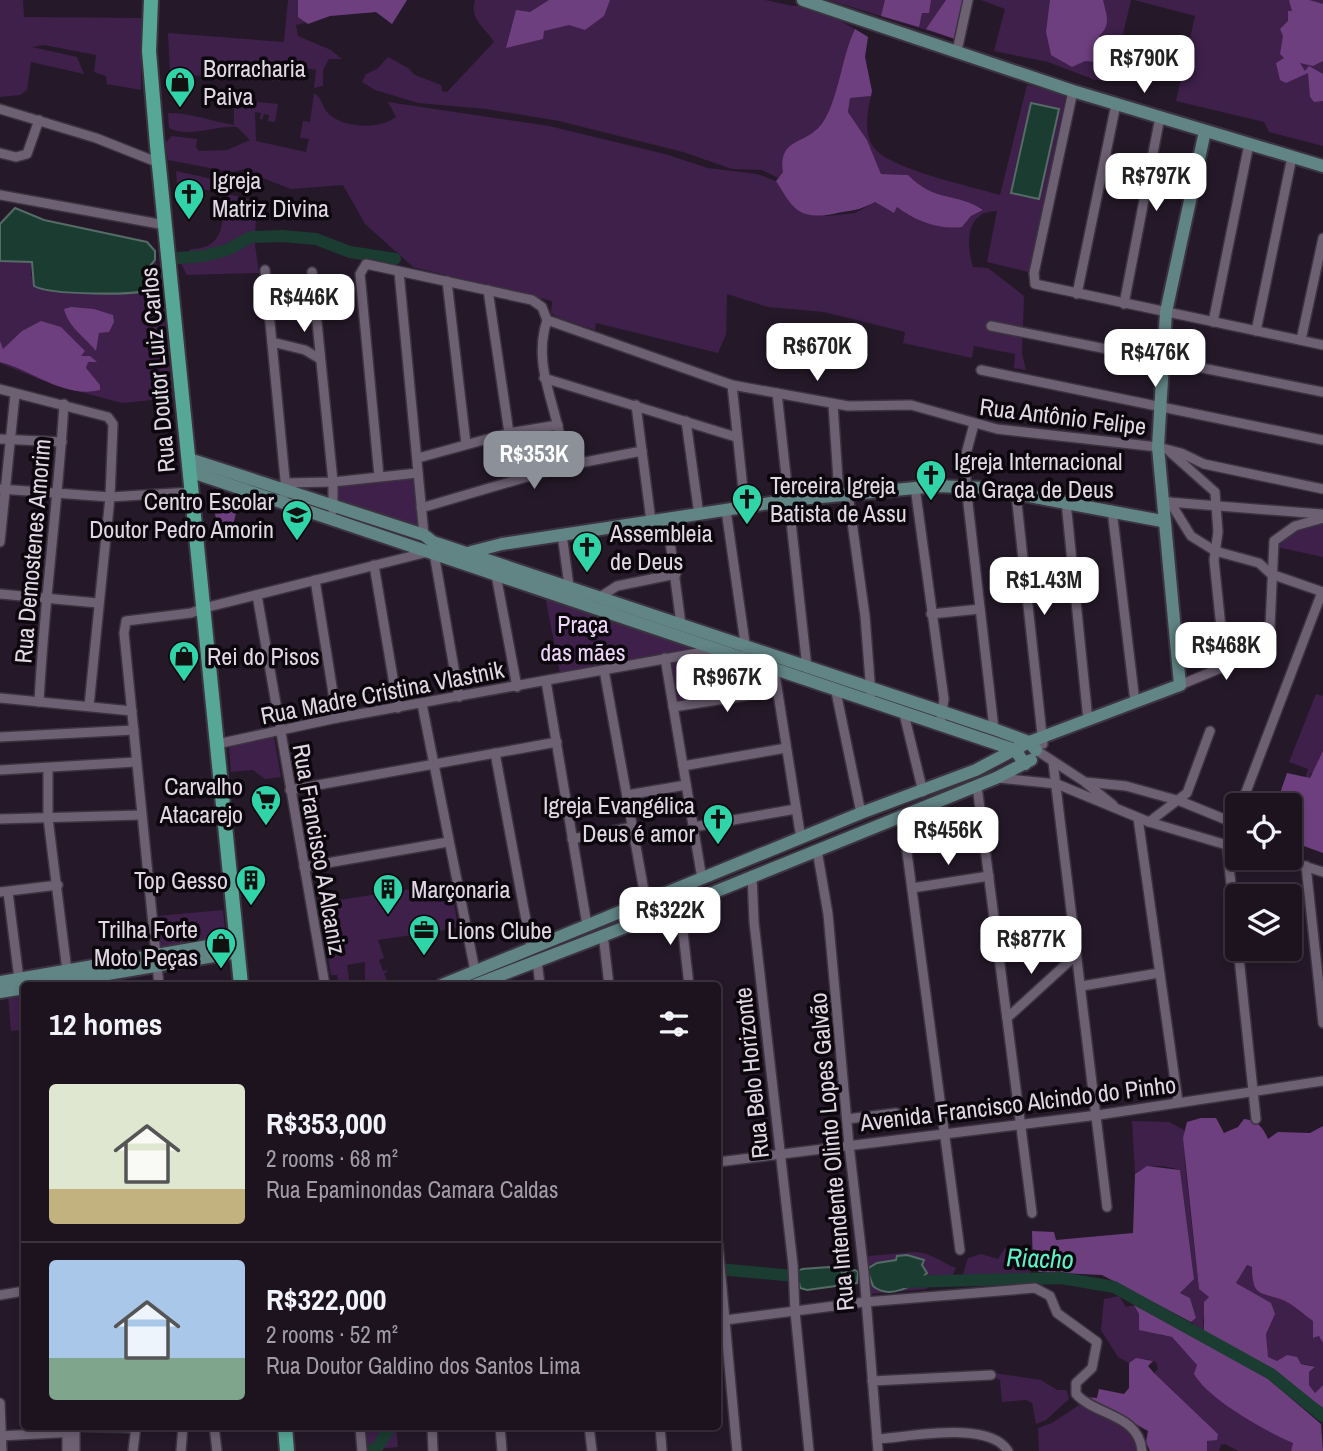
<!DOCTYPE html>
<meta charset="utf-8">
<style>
:root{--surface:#1c131f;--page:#29202c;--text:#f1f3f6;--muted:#a09ea4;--line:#3a323d;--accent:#8c9099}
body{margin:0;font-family:"Archivo Narrow",sans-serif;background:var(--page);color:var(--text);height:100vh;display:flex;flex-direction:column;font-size:26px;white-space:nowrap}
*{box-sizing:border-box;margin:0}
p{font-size:23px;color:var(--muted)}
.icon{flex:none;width:38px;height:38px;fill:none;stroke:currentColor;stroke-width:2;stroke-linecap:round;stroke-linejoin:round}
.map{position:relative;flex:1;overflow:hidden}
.drawer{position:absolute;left:21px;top:982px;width:700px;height:448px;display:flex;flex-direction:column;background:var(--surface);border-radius:7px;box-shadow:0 4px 10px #0003,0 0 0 2px var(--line)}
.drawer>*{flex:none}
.controls{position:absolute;left:1225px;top:793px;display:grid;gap:14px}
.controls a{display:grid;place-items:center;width:77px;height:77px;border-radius:7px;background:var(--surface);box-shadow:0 4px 10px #0003,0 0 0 2px var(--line);font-size:35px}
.price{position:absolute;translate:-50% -60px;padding:0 16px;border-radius:14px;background:#fff;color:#222;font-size:23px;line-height:46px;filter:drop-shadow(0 2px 4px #0008)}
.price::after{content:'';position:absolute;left:50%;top:42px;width:21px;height:16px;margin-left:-10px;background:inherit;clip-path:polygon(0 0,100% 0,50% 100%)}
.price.active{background:var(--accent);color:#fff}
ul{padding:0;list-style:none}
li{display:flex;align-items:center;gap:21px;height:175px;padding:0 28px}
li+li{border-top:2px solid var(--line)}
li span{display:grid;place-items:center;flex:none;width:196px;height:140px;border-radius:7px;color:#555}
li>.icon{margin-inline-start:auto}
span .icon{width:84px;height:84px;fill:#fffc;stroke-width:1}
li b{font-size:30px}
h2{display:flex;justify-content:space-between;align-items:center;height:84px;padding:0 28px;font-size:30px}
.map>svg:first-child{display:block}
.green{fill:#3e204a}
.forest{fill:#6d3f7e}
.water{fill:#1a3c31;stroke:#556b66;stroke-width:2}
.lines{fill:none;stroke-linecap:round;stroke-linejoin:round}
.river{stroke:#1a3c31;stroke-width:12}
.street-casing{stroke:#3c3340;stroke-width:12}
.secondary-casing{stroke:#3c3340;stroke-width:16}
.primary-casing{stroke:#3c3340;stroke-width:18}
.street{stroke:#6d6073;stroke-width:9}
.secondary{stroke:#618485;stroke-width:12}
.primary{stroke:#56a796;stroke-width:14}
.labels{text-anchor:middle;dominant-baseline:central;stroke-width:7;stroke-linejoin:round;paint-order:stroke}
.poi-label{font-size:24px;fill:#e0d8e3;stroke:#0b070d;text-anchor:start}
.street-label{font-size:24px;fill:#e0d8e3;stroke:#0b070d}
.park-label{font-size:24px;fill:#eed4f9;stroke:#0b070d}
.water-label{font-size:26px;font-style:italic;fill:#5ff4c7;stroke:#0b070d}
</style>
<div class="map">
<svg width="1323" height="1451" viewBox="0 0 1323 1451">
<rect width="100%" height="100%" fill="#251929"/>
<g class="green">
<path d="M0,0H23L24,17L141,18V90L107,84L106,76L94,72L96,55L44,45L32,47L77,57L84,74L31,62L27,90L20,95L0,97Z"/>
<path d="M288,0H407L392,24L376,12L330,16L296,25L298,36L331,50L342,59H329L323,70V86L314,88L316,70L288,65L280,81L170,74L168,33L284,42Z"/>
<path d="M475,0H765L793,6H813L855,29C842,54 839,98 823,122C807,146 778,136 783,172L778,178L762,170L732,169L683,152L559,121L486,109L418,103L375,90L362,82L366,74L377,69L388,57L408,68L415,75L441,85L442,91L447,92L494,42C485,27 469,20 475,0Z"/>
<path d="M829,0H963L955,39Z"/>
<path d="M981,0H1131L1112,81L1095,80L1048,62L994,51L1005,9Z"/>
<path d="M1134,0H1323V146L1269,132L1264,122L1176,101L1195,16Z"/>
<path d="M1027,85L1066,94L1029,272L987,262L997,211C965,211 966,245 973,267L988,268L1024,296L1022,354L1026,370L1014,368L1015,354L974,346L972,358L903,343L905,332L824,312L768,307L727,294L726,334L718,353L596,323L595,330L557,317L551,313L552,301L413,267L365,224L343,185L291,189L252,174L250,168L231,172L168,160L165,143L172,136L197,139L196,147L199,151L227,150L250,140L237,127C215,125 189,139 169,128L168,113C191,113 211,121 234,125V100L278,104L275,122L268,121L269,115L264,114L262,120L260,119L261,113L255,112L256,141L306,152L309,139L300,138L303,121L310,122L314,93C322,98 321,103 326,111C341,129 379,130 396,117L388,102L549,126L665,154L708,168L757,174L776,181L785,196L826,216L855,213L875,202L894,213L897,207L906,214L962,227L971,216L983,210L923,190L908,175L881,174L867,140L848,112L850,98L871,96C867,113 862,138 878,152C900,171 969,186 1000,195Z"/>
<path d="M176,171L244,186V191L217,185V192L177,184Z"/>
<path d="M223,193L256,201L255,245L259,273L187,275L179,260L191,249C225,249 224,220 223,193Z"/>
<path d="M0,261L32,262L31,276L65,290L142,294L144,272L155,261L159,268L173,398L122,403L51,384L0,363Z"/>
<path d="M414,476L419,528L337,502L338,486Z"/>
<path d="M1323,524V557L1277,547L1297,530Z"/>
<path d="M545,596L698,647L560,673Z"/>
<path d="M690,659L694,681L717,678L719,692L677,702L670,662Z"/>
<path d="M1316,694L1323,696V768L1310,774L1309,786L1301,792L1308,769L1289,762Z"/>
<path d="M274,737L281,777L265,779L253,770L231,772L229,745Z"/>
<path d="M451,883L458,928L378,940L384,958L379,960L383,971L389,970L384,974L387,980H393L388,982L389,985H365V962L347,965L350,985H339L337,975H331L319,903Z"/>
<path d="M223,910L226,939L163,949L161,947L158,916Z"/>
<path d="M24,992V1030L11,1031L8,994Z"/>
<path d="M1132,1121L1169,1122L1184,1130L1185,1164L1199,1289L1209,1297L1203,1320L1204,1333L1191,1322L1196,1318L1190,1298L1180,1293L1194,1279L1180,1170C1166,1165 1145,1163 1135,1174Z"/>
<path d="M1005,1248L1019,1257H1030L1031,1283L967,1286L963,1274L968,1258L981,1254L998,1259Z"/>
<path d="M914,1252C933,1253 940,1262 956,1268L952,1276L938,1277L926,1289L870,1294L865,1263L869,1256Z"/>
<path d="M1247,1265L1252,1267C1252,1299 1263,1291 1286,1301C1294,1305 1304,1315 1313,1321L1314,1338L1319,1336L1323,1343V1385L1315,1393L1309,1385V1372L1315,1368C1301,1359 1280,1367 1267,1357L1266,1334L1269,1322L1255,1294L1236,1283Z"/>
<path d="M1119,1296L1126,1307L1134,1305L1160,1335L1172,1337L1198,1365L1199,1382L1241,1413L1293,1443L1291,1451H1238L1225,1444L1221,1445L1219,1451H1207V1442L1218,1434L1154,1373L1158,1369L1156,1362C1145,1359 1139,1357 1129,1363L1118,1357L1101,1330L1104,1299Z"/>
<path d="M994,1373L1041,1380L1057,1390H1067L1069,1399L1046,1420L1036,1424L1032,1403L1026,1400L1002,1402L1000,1380L994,1377Z"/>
<path d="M1079,1405C1107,1416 1129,1419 1137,1451H1039L1038,1428L1052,1423Z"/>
<path d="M366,1426H396L398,1447L367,1450Z"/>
</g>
<g class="forest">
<path d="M298,0H407L392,24L376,12L330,16L308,24L298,17Z"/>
<path d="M549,0H610L604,16L585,30L569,25L544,31L543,39L506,48L516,10L530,12Z"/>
<path d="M885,0H931L929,13H922L919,27L881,16Z"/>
<path d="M946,0H963L955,39L926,29Z"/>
<path d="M1050,0H1103C1106,14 1112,25 1099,36L1102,51L1096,62L1085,61L1072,67L1051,55L1046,32Z"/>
<path d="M1289,0H1309L1323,4V61L1313,66L1300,63L1305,71L1309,66L1323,74V101L1314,102L1310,97L1308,73L1286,83L1280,80L1276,63L1284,58L1280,54L1283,36L1280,29L1288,21V11H1292Z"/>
<path d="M855,29L868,37L865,57L872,91L871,96L850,98L848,112L867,140L881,174L908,175C935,203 957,192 983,210L971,216L962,227C939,230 915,221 897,207L894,213L875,202C853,213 854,209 833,214C799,220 793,209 776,181L783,172C778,136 807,146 823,122C839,98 842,54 855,29Z"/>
<path d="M71,307L94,309L113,315L114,322L109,332L99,333L96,351C84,336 69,328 64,309Z"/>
<path d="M41,321L61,327L85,351L81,356H90L97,362H88L86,368L100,385V390C65,399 32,370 0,362V341L3,349L22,331Z"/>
<path d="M232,495C240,507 235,518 231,530L219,531L214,510L217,499Z"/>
<path d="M1323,751V853L1290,841V805H1276L1287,773L1310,778Z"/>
<path d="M1201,1118H1216L1224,1133L1238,1127L1244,1119C1257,1120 1263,1127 1268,1139L1278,1132L1310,1133L1323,1126V1343L1319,1336L1313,1338V1321C1304,1315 1294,1305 1285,1301C1262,1291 1252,1299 1252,1267L1247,1265L1236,1283L1271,1303L1275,1314L1266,1334L1268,1357L1277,1361L1287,1355L1297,1357L1301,1364L1315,1367L1309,1372V1385L1315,1393L1323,1385V1408L1258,1362L1204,1333V1302L1209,1297L1199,1289L1183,1138L1187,1122Z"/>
<path d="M1147,1166L1180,1170L1194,1279L1180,1293L1190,1298L1196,1318L1191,1322L1102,1275L1039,1272L1033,1268L1032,1231L1054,1232L1056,1240L1133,1233L1135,1174Z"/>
<path d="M1134,1305L1266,1377L1321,1424L1323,1451H1291L1293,1443C1265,1431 1208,1399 1194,1374L1197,1365L1172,1337L1139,1330V1314Z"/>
<path d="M1136,1358L1153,1361L1148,1366L1154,1373L1218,1434L1217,1440L1207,1441V1451H1150L1146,1442L1148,1431L1087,1397L1097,1398L1099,1389L1124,1394L1129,1388V1363Z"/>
</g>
<g class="water">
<path d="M1031,103L1059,109L1039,199L1011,193Z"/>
<path d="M15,208L44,220L147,242L155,251V260L145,272L153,279L154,289C139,296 49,295 34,286L32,262L0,261V224Z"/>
<path d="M907,1255L924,1260L922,1265L927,1273C915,1286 889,1300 873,1286L867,1269L877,1263L896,1260L897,1256Z"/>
<path d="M829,1267L840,1269L842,1273L855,1270L858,1272L857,1283L807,1290L800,1288L798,1272L802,1269Z"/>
</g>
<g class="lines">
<g class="river">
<path d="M179,258L204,256L227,250L251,237L282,236L316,239L350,252L395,259"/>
<path d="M718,1269L805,1277"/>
<path d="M903,1282L1061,1278L1114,1287L1271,1374L1323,1416"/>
<path d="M369,1451L377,1448L391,1426"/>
</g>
<g class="street-casing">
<g id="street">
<path d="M957,51L968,0"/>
<path d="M1073,91L1034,273L1035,284L1323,345"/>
<path d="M0,109L96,138L159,163"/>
<path d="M0,153L16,157L27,154L39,120"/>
<path d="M0,195L165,225"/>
<path d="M265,270L286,490L284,495"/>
<path d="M312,272L333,482V510"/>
<path d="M399,272L424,535"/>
<path d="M447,281L466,444"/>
<path d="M488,290L509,433"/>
<path d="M1077,294L1116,104"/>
<path d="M1124,304L1160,117"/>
<path d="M547,320C535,357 548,387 557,423C561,437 562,452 564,466"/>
<path d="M1213,322L1249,144"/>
<path d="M991,326L1323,392"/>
<path d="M1256,331L1292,157"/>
<path d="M1301,340L1323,238"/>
<path d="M272,342L305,350L320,359"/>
<path d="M981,370L1323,440"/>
<path d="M544,378L736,437"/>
<path d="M732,385L745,508"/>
<path d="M0,389L108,417L113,424L110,497L89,706"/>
<path d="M777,393L807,668"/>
<path d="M833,404L839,495"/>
<path d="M636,405L651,521"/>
<path d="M686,421L699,515"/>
<path d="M974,424L966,454V486L994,729"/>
<path d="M0,439L62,442"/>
<path d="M1170,452L1215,492L1218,532L1214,560L1225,666"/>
<path d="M418,458L509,433L558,425"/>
<path d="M379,476L360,274L366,264L532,300L542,307L547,320L732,385L848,406L911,405L997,429L1158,447L1181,453L1204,464L1323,489"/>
<path d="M285,483L333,482L418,473"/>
<path d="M915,487L944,699L940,725"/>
<path d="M0,489L110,497L191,492"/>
<path d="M848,493L865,616L871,694"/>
<path d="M1016,494L1043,744"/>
<path d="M1066,502L1088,720"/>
<path d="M1168,502L1321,514"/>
<path d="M1170,502L1191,536L1215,551L1259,563L1271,574L1323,592"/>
<path d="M421,508L564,466L642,451"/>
<path d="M726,510L746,650"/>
<path d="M1112,510L1135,702"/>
<path d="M667,519L681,624"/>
<path d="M562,534L569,586"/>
<path d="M0,542L15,394"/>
<path d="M434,553L459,697"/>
<path d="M374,565L398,708"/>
<path d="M496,575L517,687"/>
<path d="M315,580L337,718"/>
<path d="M0,594L98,603"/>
<path d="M257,595L325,985"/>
<path d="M600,597L617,586L676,574"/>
<path d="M931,614L980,609"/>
<path d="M665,658L702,879"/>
<path d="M774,668L801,839"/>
<path d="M604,670L646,902"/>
<path d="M546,681L587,925"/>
<path d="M1180,685L1269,648L1274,541L1295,526L1323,518"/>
<path d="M836,692L861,813"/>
<path d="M0,698L132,711"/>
<path d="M39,702C44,602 58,504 64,404"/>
<path d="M422,704L475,971"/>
<path d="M673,707L776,691"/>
<path d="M904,714L923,792"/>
<path d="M0,737L134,730"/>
<path d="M217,744L337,718L714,650"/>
<path d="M1036,750L1085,782L1126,786L1180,801L1234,823"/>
<path d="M495,753L531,947"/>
<path d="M1053,762L1107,1207"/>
<path d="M683,766L786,748"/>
<path d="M48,769V818L67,971"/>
<path d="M0,770L136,762"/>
<path d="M998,778L1057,784L1149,822L1237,848"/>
<path d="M1086,783L1113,805"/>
<path d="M977,786L1032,1213"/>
<path d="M290,790L557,742"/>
<path d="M627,795L686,785"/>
<path d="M1241,805L1322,592"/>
<path d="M902,815L960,1250"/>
<path d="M1237,816L1227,846L1237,942"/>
<path d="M1138,818L1178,1102"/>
<path d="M0,819L141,815"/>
<path d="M1149,822L1187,793L1210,731"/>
<path d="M693,827L796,809"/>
<path d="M572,839L632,827"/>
<path d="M817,850L828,914L849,1145L864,1273L878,1451"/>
<path d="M1278,858L1323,872"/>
<path d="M1306,866L1323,1023"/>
<path d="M304,867L448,842"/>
<path d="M752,875L754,922L793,1265L795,1312L809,1451"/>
<path d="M912,888L989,876"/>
<path d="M0,892L58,885"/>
<path d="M8,892L19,979"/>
<path d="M680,906L689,985"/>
<path d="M603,934L609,985"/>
<path d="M1238,948L1256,1119"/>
<path d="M537,961L540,985"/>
<path d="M159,985L124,633L126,621L191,613L204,608L428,552"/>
<path d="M1082,986L1159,973"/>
<path d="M1007,1018L1075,956"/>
<path d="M847,1119L896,1113"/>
<path d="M718,1162L1098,1115L1323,1081"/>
<path d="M718,1244L737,1451"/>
<path d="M0,1295L24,1291"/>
<path d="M718,1321L865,1302L1035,1288L1050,1296L1057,1313L1097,1342L1092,1368L1076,1383V1394C1096,1416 1139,1414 1142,1451"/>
<path d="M872,1381L991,1375"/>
<path d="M0,1403L2,1451"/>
<path d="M67,1426L136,1428"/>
<path d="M214,1426L217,1451"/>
<path d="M360,1426L362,1451"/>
<path d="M432,1426L433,1451"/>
<path d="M500,1426L502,1451"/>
<path d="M589,1426L592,1451"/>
<path d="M660,1426L662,1451"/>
<path d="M0,1436L75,1432"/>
<path d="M877,1439C910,1437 989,1420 1008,1451"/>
<path d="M67,1451V1428"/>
<path d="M75,1451V1428"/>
<path d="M133,1451L136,1426"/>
<path d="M181,1451L183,1426"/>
</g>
</g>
<g class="secondary-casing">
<g id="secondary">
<path d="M803,0L1073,91L1323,166"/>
<path d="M189,459L424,535L433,542L994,729L1029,742L1036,750"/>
<path d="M189,471L1015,750L1025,764"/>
<path d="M471,552L502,544L790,500L936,486L986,488L1162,521"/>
<path d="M0,982L237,941"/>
<path d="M42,985L238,952"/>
<path d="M442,985L861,813L976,770L1029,742L1180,685L1158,447L1166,312L1205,131"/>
<path d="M475,985L680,906L996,778L1031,760"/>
<path d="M0,992L24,988"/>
</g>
</g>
<g class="primary-casing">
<g id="primary">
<path d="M151,0L149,51L157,146L241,985"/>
<path d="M285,1426L287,1451"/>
</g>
</g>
<use href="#street" class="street"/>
<use href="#secondary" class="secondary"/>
<use href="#primary" class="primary"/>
</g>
<defs>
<g id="shop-pin" transform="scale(1.575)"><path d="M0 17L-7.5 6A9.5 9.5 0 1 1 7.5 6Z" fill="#31d4a9" stroke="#0b070d"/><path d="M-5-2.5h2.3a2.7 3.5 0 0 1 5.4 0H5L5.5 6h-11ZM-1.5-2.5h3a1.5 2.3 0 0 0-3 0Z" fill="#111"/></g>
<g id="church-pin" transform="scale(1.575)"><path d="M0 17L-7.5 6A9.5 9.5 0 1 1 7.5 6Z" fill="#31d4a9" stroke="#0b070d"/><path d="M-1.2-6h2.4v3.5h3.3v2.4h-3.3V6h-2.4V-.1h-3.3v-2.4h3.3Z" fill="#111"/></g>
<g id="school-pin" transform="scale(1.575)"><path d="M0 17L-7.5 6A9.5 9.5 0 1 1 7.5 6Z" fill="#31d4a9" stroke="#0b070d"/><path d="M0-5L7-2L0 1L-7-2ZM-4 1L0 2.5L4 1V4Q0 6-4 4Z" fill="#111"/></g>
<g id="supermarket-pin" transform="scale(1.575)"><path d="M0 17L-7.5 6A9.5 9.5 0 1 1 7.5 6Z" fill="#31d4a9" stroke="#0b070d"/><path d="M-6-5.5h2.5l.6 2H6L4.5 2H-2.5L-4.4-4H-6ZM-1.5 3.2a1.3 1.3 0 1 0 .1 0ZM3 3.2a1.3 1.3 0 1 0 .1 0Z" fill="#111"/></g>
<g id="building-pin" transform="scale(1.575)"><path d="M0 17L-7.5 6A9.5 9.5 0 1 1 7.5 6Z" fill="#31d4a9" stroke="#0b070d"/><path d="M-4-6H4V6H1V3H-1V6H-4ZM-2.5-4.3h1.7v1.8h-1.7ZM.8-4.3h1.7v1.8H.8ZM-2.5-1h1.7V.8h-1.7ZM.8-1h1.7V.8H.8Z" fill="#111"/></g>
<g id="office-pin" transform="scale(1.575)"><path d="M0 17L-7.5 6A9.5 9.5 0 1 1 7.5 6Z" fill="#31d4a9" stroke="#0b070d"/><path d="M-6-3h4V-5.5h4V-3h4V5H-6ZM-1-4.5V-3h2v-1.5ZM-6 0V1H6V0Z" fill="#111"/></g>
</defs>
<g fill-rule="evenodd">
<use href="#shop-pin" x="180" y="82"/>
<use href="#church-pin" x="189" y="194"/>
<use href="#church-pin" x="931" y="475"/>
<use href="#church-pin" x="747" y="499"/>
<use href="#school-pin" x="297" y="515"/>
<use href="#church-pin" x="587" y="547"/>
<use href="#shop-pin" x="184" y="656"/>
<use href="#supermarket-pin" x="266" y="800"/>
<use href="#church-pin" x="718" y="819"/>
<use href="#building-pin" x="251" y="880"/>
<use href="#building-pin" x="388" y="889"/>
<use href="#office-pin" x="424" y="930"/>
<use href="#shop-pin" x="221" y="943"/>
</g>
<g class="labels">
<g class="poi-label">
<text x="203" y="68">Borracharia<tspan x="203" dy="28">Paiva</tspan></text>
<text x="212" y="180">Igreja<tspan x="212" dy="28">Matriz Divina</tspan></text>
<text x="954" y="461">Igreja Internacional<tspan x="954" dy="28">da Graça de Deus</tspan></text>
<text x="770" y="485">Terceira Igreja<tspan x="770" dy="28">Batista de Assu</tspan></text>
<text x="274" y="501" text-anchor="end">Centro Escolar<tspan x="274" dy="28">Doutor Pedro Amorin</tspan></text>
<text x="610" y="533">Assembleia<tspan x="610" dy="28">de Deus</tspan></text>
<text x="207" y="656">Rei do Pisos</text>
<text x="243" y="786" text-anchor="end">Carvalho<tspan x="243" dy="28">Atacarejo</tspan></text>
<text x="695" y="805" text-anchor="end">Igreja Evangélica<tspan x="695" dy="28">Deus é amor</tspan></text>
<text x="228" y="880" text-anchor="end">Top Gesso</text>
<text x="411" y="889">Marçonaria</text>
<text x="198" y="929" text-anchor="end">Trilha Forte<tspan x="198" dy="28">Moto Peças</tspan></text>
<text x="447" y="930">Lions Clube</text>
</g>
<g class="street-label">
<text transform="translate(157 370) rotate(-95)">Rua Doutor Luiz Carlos</text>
<text transform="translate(1063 416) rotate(7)">Rua Antônio Felipe</text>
<text transform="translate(32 551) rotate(-85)">Rua Demostenes Amorim</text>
<text transform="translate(382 692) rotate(-11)">Rua Madre Cristina Vlastnik</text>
<text transform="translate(320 849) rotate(80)">Rua Francisco A Alcaniz</text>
<text transform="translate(751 1073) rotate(-96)">Rua Belo Horizonte</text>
<text transform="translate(1018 1103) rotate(-7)">Avenida Francisco Alcindo do Pinho</text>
<text transform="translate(831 1152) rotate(-95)">Rua Intendente Olinto Lopes Galvão</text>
</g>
<g class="park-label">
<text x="583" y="624">Praça<tspan x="583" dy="28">das mães</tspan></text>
</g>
<g class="water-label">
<text transform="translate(1040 1258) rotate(2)">Riacho</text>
</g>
</g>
</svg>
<div class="controls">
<a><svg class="icon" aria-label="locate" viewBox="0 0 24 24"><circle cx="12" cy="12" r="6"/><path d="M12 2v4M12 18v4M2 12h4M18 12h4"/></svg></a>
<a><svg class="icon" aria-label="layers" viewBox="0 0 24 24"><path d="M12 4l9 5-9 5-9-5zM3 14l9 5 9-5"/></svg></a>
</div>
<b class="price" style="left:1144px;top:95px">R$790K</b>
<b class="price" style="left:1156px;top:213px">R$797K</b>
<b class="price" style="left:304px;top:334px">R$446K</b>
<b class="price" style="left:817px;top:383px">R$670K</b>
<b class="price" style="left:1155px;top:389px">R$476K</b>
<b class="price active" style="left:534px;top:491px">R$353K</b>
<b class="price" style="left:1044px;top:617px">R$1.43M</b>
<b class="price" style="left:1226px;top:682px">R$468K</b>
<b class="price" style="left:727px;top:714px">R$967K</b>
<b class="price" style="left:948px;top:867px">R$456K</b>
<b class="price" style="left:670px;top:947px">R$322K</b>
<b class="price" style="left:1031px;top:976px">R$877K</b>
<section class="drawer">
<h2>12 homes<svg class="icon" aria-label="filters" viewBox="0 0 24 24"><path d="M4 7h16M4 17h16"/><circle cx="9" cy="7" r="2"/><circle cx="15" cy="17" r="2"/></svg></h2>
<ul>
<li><span style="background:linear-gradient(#dfe7d0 75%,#c2b280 0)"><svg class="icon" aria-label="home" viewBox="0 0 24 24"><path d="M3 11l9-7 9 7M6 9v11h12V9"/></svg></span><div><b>R$353,000</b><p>2 rooms · 68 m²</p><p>Rua Epaminondas Camara Caldas</p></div></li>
<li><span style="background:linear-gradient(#a9c7e8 70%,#7fa58c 0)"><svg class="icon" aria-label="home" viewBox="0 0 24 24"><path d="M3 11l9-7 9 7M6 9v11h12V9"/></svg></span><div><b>R$322,000</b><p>2 rooms · 52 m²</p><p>Rua Doutor Galdino dos Santos Lima</p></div></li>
</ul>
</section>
</div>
